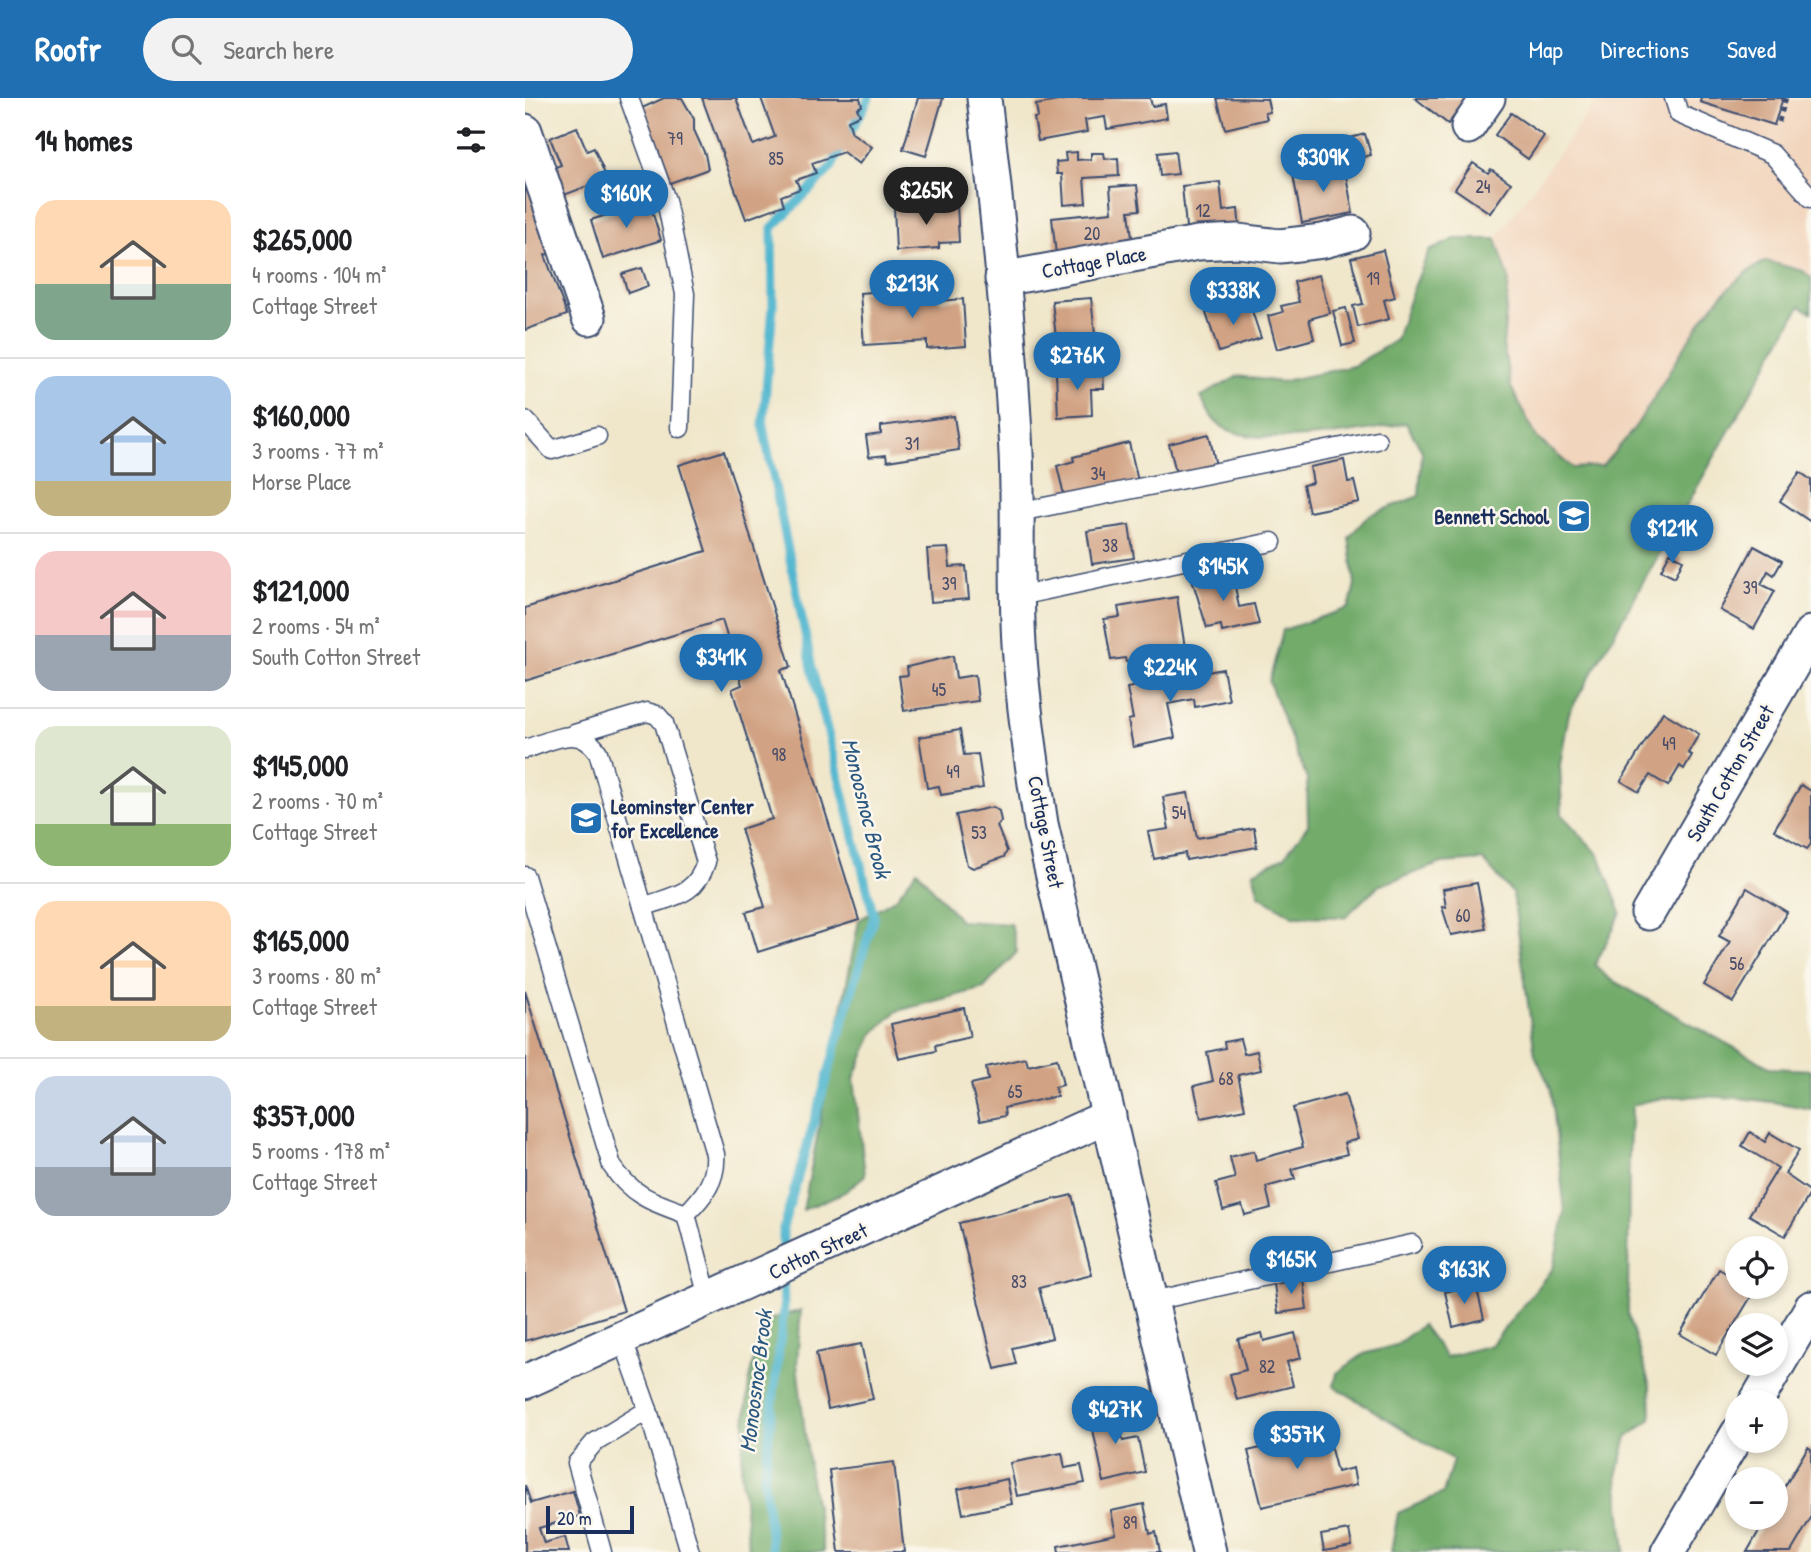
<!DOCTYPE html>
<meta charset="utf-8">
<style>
:root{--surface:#fff;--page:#f2f2f2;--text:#202124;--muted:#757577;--line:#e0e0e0;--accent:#1f6fb2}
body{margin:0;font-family:"Patrick Hand",sans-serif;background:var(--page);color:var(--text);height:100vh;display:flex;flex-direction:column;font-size:26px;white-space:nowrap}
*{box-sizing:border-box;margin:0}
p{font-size:23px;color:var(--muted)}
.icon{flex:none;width:38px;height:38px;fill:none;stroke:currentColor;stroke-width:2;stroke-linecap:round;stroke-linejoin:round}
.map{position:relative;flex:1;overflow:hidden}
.sheet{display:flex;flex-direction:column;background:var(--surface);width:525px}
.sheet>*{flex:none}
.fabs{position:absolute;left:1200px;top:1138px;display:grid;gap:14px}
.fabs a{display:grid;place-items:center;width:63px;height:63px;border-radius:50%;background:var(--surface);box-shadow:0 4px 10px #0003;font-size:35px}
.scale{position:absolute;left:21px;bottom:18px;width:88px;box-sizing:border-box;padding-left:7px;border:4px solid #1b2f5e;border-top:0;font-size:19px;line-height:24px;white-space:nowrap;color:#1b2f5e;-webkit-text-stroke:5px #fbf7ec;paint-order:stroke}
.price{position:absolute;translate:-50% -60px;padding:0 16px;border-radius:24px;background:var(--accent);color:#fff;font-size:23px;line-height:46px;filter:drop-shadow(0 2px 4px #0008)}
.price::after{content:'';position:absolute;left:50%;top:42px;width:21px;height:16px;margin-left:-10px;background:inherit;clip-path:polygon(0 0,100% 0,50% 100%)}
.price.active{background:#222;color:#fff}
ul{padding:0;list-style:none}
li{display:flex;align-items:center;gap:21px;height:175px;padding:0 35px}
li+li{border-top:2px solid var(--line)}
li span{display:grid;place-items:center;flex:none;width:196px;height:140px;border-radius:21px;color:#555}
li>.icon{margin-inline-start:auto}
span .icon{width:84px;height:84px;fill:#fffc;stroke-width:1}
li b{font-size:30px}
h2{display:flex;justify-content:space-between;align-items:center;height:84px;padding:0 35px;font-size:30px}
header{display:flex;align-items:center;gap:42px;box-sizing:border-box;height:98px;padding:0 35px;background:var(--accent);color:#fff}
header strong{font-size:33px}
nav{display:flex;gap:38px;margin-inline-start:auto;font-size:24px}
.search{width:490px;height:63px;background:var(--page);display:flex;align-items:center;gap:18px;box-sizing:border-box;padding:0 24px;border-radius:38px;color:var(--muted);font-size:26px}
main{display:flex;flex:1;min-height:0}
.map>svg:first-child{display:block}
.built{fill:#f2d5bd}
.forest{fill:#72ab6a;stroke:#466d64;stroke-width:2}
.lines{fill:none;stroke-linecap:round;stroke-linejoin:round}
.stream{stroke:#50b6cf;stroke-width:9}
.building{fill:#d1a384}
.lane-casing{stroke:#3b4b6e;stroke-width:21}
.street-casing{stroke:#3b4b6e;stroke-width:37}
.path{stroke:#3b4b6e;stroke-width:4.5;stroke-dasharray:5 5;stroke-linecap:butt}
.lane{stroke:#fff;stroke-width:18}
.street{stroke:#fff;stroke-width:33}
.labels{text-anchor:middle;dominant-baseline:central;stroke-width:5;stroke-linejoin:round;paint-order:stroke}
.number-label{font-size:18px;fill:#484c68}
.street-label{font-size:21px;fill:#1b2f5e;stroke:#fbf7ec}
.poi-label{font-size:21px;font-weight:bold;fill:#1b2f5e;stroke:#fbf7ec;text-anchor:end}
.water-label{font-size:23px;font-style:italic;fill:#2b5880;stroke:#fbf7ec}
</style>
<header>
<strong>Roofr</strong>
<div class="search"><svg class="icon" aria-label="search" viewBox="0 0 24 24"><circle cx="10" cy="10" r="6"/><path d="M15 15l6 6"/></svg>Search here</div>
<nav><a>Map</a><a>Directions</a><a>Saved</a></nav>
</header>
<main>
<section class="sheet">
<h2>14 homes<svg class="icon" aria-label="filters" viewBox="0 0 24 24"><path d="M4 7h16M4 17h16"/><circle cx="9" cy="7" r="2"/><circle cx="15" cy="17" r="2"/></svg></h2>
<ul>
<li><span style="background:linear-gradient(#ffd9b3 60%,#7fa58c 0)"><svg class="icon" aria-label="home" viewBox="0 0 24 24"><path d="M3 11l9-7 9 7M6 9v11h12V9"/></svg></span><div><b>$265,000</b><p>4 rooms · 104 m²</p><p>Cottage Street</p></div></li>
<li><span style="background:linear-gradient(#a9c7e8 75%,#c2b280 0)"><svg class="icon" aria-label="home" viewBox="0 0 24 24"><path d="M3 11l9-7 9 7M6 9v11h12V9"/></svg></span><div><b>$160,000</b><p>3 rooms · 77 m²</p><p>Morse Place</p></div></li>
<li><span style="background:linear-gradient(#f6c9c9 60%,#9aa5b1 0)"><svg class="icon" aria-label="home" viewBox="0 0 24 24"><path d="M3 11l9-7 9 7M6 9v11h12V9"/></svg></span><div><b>$121,000</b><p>2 rooms · 54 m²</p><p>South Cotton Street</p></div></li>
<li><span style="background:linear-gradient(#dfe7d0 70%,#8fb573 0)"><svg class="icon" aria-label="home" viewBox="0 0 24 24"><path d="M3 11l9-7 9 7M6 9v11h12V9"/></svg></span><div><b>$145,000</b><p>2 rooms · 70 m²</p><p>Cottage Street</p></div></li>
<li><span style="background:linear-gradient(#ffd9b3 75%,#c2b280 0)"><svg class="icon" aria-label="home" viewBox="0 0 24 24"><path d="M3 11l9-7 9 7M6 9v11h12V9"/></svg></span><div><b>$165,000</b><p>3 rooms · 80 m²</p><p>Cottage Street</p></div></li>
<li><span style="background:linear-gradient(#c9d6e8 65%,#9aa5b1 0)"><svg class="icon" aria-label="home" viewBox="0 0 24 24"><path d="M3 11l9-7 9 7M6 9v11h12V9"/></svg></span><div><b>$357,000</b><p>5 rooms · 178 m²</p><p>Cottage Street</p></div></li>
</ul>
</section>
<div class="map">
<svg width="1286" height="1454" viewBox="0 0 1286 1454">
<rect width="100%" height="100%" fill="#fbf7ec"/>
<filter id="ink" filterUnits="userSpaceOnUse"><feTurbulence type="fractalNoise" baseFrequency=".0143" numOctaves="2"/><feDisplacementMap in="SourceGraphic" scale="14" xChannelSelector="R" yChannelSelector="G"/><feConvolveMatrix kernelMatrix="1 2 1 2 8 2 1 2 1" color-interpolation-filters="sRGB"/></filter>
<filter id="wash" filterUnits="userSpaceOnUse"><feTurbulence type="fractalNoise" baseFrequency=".00686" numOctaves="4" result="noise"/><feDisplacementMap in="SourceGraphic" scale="28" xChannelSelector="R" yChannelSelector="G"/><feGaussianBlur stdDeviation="1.57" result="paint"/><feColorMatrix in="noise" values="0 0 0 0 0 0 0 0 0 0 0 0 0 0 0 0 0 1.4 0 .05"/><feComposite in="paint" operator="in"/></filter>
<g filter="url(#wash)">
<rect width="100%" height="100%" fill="#f0e7cb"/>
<path class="built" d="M1074,0H1286V214L1275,208L1044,616L912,221Z"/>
<g class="forest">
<path d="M930,141H971L984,181L978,247L986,289L1012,340L1048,370L1077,368C1089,354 1102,341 1112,326C1151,271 1178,195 1241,163L1278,173L1286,180V214L1275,208L1044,615L1035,666L1037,717L1074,757L1096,815L1070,867L1083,880L1246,970L1286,972V1011C1239,1001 1151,990 1107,1008L1104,1054L1103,1217L1125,1288L1126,1321L1102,1339L1092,1378L1100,1454H866L873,1415L918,1395L928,1362L809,1288L812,1275L839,1256L871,1247L897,1227L921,1259L966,1247L1028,1170L1040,1114L1026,991L1010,957L988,796L958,762L917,765L853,788L820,819L768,818L734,797L728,774L759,759L783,727L782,681L744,584L758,532L824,510L830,486L824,439L844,417L894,398L897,353L881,325C842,333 719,355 690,323C684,317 680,307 676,299L713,278L755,284L828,268L871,242L886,196L904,153Z"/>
<path d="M392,772L435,823L486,826L492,854L459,890L372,913L348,936L329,980L340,1077L320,1094L278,1112L334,822L371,800Z"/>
<path d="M276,1212L272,1266L285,1377L299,1454H224L216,1370L224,1283L237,1224Z"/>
</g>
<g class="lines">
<g class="stream">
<path d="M258,1160V1130L349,818L288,575L238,328L248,208L247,130L306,70L344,0"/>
<path d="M247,1454L239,1380L259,1210L258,1174"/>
</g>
</g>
<g id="blocks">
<g class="building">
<path d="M139,0H157L169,21V32L180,56L183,71L145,85L117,10Z"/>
<path d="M177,0H211L228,47L250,39L236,0H335L337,8L332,10L335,17L323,22L327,35L347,49L334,66L318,54L287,65L291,75L271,82L275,91L256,98L259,107L221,121Z"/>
<path d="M393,0H418L401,58L378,51Z"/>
<path d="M549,0H625L627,8L640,6L642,20L582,31L580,19L560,22L562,34L513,43L509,20L513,19L511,7Z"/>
<path d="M692,0L742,1L745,14L740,15L742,21L700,31Z"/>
<path d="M890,0H938L941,2L923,26Z"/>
<path d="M1176,0H1258L1249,27L1175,4Z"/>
<path d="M986,15L1019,38L1003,61L970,37Z"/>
<path d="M52,29L62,53L69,50L82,81L39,97L28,70L36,67L25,40Z"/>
<path d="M840,36L846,57L830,61L825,40Z"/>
<path d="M650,53L653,76L635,78L633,55Z"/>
<path d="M552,54V62L566,61V55H579L580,61L593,60L594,78L559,80L561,105L539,107L537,76H532L531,64L541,63L540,55Z"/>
<path d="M0,64L32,153L20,157L42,217L0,232Z"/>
<path d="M948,65L963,75L966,71L986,85L965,115L930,91Z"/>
<path d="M819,67L828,115L777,125L768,77Z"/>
<path d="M695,84L698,113L713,111L715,133L662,139L657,88Z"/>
<path d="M612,87L615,112L604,113L608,149L531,157L527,120L587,114L585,89Z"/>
<path d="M124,103L136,142L78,161L66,122Z"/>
<path d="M432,106L434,144L414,145V150L371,153L369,109Z"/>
<path d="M858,152L870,199L859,202L864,221L833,229L828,208L838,206L826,160Z"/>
<path d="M117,170L123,188L103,195L97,176Z"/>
<path d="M794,177L805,215L784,221L789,241L752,251L743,218L758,214L756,208L774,204L769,184Z"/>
<path d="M374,192L375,199L413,196L414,203L438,201L441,248L402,251V243L339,247L335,195Z"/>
<path d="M566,200L570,236L531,240L527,203Z"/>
<path d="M710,205L712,212L725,207L736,240L694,254L681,215Z"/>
<path d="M821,210L830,245L817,248L808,213Z"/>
<path d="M578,273L579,291H566L567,317L533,319L531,275Z"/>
<path d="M429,318L434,352L362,363L361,357L344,359L341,338L356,336V328Z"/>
<path d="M684,336L691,368L652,378L644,346Z"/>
<path d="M604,345L613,383L540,401L532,368L549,363L548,359Z"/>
<path d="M199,353L266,569L256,572L334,822L233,854L221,814L240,809L216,731L247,721L207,591L217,587L197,522L0,583V510L181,453L154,367Z"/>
<path d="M819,362L823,384L829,383L834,404L784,414L778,387L788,385L785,369Z"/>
<path d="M1275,374L1286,382V424L1255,403Z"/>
<path d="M604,427L609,460L567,466L562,433Z"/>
<path d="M1229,448L1257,463L1249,477L1243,473L1236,486L1250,493L1229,531L1195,512Z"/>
<path d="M423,450L425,469L441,468L444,501L406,504L402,451Z"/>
<path d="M1145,455L1158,462L1150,479L1136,472Z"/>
<path d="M707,473L714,509L729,506L734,526L697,534L696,527L682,530L667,481Z"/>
<path d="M652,499L660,550L625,555L626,561L601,564L600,560L586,562L579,521L595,519L593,509Z"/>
<path d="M428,558L431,580L450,577L453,603L379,613L374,578L383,577L382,569Z"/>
<path d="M698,571L704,602L670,609L669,601L643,606L650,640L608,649L603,622L608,621L602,590Z"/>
<path d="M1138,614L1174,636L1163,655L1167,657L1159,671L1155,668L1143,688L1125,677L1114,694L1096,683Z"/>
<path d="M435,632L439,657L453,656L458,690L416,697L414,688L402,690L394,639Z"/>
<path d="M1276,687L1286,693V746L1282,751L1249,732Z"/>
<path d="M663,695L672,740L729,730L732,749L661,762L660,755L629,761L623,734L644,731L638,699Z"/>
<path d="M468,709L474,713L476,723L472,728L482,753L479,759L448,770L442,767L431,717Z"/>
<path d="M952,785L961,831L926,837L917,809H921L918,791Z"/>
<path d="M1222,790L1262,814L1208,904L1179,887L1205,844L1194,838Z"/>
<path d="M0,893L99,1213L0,1243Z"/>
<path d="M439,910L445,939L410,947L411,953L374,961L366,926Z"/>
<path d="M715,941L719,956L732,953L736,972L713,977L720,1011L676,1020L669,988L688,983L682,954L700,950L699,944Z"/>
<path d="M501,960L503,968L532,961L538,987L530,989L532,998L479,1010L480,1018L455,1023L446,986L463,982L461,969Z"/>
<path d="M820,996L833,1041L819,1045L822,1056L767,1071L770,1081L741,1089L746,1110L720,1117L717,1107L698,1112L691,1085L710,1080L705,1059L729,1053L731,1062L778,1049L768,1010Z"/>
<path d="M1225,1034L1240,1044L1245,1035L1274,1052L1260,1076L1286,1094L1260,1138L1224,1117L1253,1070L1217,1048Z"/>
<path d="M547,1097L567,1177L514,1190L527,1240L487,1250L491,1266L470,1271L434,1125Z"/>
<path d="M1194,1171L1213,1182V1188L1230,1192L1191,1257L1155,1236Z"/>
<path d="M778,1181L782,1211L753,1215L749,1186Z"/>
<path d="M951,1187L959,1221L928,1229L920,1194Z"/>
<path d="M737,1235L739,1243L770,1235L776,1260L762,1264L768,1288L712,1302L705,1276L721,1272L713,1241Z"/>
<path d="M336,1246L348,1301L303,1311L291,1255Z"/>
<path d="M590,1307L598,1343L613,1340L620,1374L579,1384L564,1313Z"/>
<path d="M790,1337L793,1350L805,1347L812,1374L828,1370L831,1387L737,1409L723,1353Z"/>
<path d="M1283,1349L1286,1351V1420L1266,1454H1222L1242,1419H1251V1403Z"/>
<path d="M537,1355L540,1370L556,1367L560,1385L492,1398L485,1365Z"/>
<path d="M369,1364L379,1454H314L304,1372Z"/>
<path d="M482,1381L487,1406L438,1416L433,1391Z"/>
<path d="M0,1387L6,1405L48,1393L55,1418L14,1430L19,1445L40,1439L44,1454H0Z"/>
<path d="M619,1406L625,1436L631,1434L635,1454H534L533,1448L591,1436L586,1413Z"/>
<path d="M824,1432L827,1448L799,1453L796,1437Z"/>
</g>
</g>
</g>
<g filter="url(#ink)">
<use href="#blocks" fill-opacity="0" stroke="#3b4b6e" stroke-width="2"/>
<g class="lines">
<g class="lane-casing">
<g id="lane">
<path d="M104,0L141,102L160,196L155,330"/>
<path d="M1149,0L1154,16L1247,56L1286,100"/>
<path d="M0,322L27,352L72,338"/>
<path d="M494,414L852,342"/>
<path d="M494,498L747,444"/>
<path d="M49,636L122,614L132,617L139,625L181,764C171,798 147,798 118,809"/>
<path d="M0,651C28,643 53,625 73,654L190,1056C192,1082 179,1098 161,1116"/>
<path d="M0,778L87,1068C107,1098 128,1104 161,1116L184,1203"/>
<path d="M628,1203L887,1146"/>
<path d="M97,1239L123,1312L165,1454"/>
<path d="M77,1454L52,1365L69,1345L123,1312"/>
</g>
</g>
<g class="street-casing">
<g id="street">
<path d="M459,0C473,118 485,237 491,355C494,419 490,483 494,546C498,607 507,666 516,726L684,1454"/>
<path d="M943,29L963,0"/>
<path d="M0,33L64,220"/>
<path d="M477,181L673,145L713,143L755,148L798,143L828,135"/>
<path d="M1123,815L1286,535"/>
<path d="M0,1284L584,1018"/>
<path d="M1231,1304L1286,1210"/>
<path d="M1143,1454L1213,1335"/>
</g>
</g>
<path class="path" d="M1254,24L1261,0"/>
<use href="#lane" class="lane"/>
<use href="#street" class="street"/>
</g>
</g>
<defs>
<g id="school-square" transform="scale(1.75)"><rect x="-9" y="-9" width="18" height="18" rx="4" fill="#1f6fb2" stroke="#fbf7ec"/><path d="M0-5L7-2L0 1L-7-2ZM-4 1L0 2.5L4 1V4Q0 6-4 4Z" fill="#fff"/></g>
</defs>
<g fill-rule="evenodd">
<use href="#school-square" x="1049" y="418"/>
<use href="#school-square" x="61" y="720"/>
</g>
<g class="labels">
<g class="number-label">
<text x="150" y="40">79</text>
<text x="251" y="60">85</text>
<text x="958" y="88">24</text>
<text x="678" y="112">12</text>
<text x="567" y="135">20</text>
<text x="848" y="180">19</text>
<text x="387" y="345">31</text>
<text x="573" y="375">34</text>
<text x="585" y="447">38</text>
<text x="424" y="485">39</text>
<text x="1225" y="489">39</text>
<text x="414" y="591">45</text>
<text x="1144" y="645">49</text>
<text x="254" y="656">98</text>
<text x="428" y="673">49</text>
<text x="654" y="714">54</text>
<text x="454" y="734">53</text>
<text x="938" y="817">60</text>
<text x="1212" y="865">56</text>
<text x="701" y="980">68</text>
<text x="490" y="993">65</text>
<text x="494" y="1183">83</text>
<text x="742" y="1268">82</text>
<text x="605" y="1424">89</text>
</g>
<g class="street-label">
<text transform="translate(569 164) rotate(-10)">Cottage Place</text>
<text transform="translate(1205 675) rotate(-60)">South Cotton Street</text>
<text transform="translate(521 734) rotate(79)">Cottage Street</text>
<text transform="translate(293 1153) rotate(-25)">Cotton Street</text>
</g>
<g class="poi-label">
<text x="1024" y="418">Bennett School</text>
<text x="86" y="708" text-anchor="start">Leominster Center<tspan x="86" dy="24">for Excellence</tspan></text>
</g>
<g class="water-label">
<text transform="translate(342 710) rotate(76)">Monoosnoc Brook</text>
<text transform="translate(230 1283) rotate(-83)">Monoosnoc Brook</text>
</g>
</g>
</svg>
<div class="fabs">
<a><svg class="icon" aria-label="locate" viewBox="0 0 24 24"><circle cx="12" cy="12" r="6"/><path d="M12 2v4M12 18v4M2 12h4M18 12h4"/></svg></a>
<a><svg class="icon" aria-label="layers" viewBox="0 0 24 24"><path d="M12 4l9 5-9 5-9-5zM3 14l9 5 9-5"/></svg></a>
<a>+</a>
<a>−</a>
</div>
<div class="scale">20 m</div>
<b class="price" style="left:798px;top:96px">$309K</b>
<b class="price active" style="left:401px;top:129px">$265K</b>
<b class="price" style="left:101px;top:132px">$160K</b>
<b class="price" style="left:387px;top:222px">$213K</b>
<b class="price" style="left:708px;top:229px">$338K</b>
<b class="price" style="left:552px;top:294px">$276K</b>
<b class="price" style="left:1147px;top:467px">$121K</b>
<b class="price" style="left:698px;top:505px">$145K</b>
<b class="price" style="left:196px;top:596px">$341K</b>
<b class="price" style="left:645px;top:606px">$224K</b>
<b class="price" style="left:766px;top:1198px">$165K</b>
<b class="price" style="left:939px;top:1208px">$163K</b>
<b class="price" style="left:590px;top:1348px">$427K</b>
<b class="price" style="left:772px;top:1373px">$357K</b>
</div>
</main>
